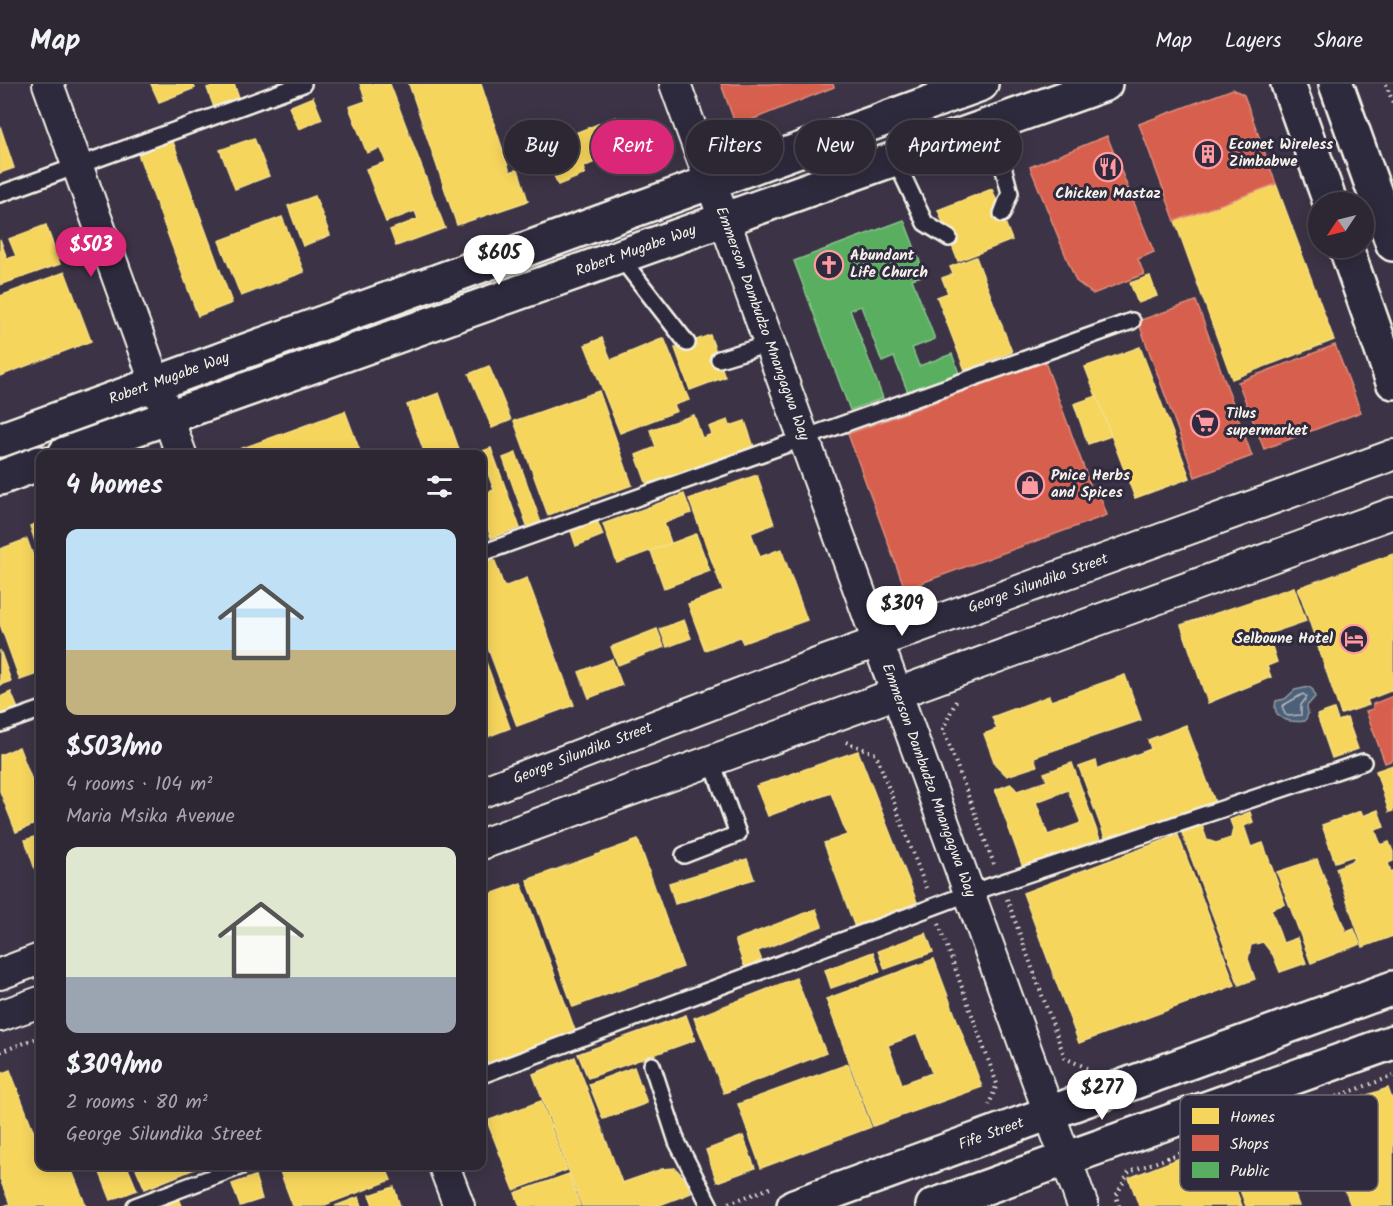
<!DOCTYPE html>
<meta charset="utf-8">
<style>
:root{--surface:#2d2734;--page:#393340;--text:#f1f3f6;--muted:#a7a5ac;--line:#48444f;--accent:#db2777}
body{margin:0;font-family:Kalam,sans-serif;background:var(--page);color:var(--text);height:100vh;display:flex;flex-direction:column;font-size:22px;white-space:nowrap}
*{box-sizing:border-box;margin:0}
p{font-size:20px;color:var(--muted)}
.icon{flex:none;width:33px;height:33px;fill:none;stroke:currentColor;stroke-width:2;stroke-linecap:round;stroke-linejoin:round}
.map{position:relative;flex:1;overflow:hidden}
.sheet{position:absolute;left:36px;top:366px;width:450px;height:720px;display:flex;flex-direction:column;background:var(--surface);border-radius:12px;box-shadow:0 3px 15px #0003,0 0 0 2px var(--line)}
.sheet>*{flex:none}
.top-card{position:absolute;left:504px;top:36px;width:570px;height:54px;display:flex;gap:12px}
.needle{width:39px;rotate:235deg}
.controls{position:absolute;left:1308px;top:108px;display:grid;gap:12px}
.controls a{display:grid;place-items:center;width:66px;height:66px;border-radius:50%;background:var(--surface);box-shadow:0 3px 15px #0003,0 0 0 2px var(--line);font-size:30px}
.price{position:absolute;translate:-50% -51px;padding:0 14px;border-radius:21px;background:#fff;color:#222;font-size:20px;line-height:39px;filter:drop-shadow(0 2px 3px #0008)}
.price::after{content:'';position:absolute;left:50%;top:36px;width:18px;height:14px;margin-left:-9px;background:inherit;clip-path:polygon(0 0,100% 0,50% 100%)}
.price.active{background:var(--accent);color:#fff}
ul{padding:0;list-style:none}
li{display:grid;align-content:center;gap:12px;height:318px;padding:0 30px}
li span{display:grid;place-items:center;height:186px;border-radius:12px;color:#555}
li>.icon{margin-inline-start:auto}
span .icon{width:108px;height:108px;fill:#fffc;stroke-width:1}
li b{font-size:26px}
h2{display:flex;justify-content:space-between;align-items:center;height:72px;padding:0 30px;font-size:26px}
.pill{padding:0 21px;border-radius:27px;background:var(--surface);box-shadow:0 3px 15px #0003,0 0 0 2px var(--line);font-size:21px;line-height:54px}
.pill.active{background:var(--accent);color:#fff}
header{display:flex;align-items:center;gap:36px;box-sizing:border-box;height:84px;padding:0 30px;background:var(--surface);border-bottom:2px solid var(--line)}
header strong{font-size:28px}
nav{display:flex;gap:33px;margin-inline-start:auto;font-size:21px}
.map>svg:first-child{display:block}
.water{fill:#4e6179;stroke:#909ba5;stroke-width:1.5}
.homes{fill:#f6d55c;stroke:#f5dd86;stroke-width:1.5;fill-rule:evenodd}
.shops{fill:#d6604d;stroke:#df8c7c;stroke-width:1.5}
.public{fill:#5aae61;stroke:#88c28a;stroke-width:1.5}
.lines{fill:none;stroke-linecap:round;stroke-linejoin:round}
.shore{stroke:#b2b7bc;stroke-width:1.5}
.lane-casing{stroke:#f4f1e8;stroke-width:20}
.street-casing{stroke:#f4f1e8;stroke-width:34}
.secondary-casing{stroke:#f4f1e8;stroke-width:38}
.highway-casing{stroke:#f4f1e8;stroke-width:38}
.path{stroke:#f4f1e8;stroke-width:4;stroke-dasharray:1.5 4.5;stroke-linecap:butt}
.lane{stroke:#2f2a3d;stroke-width:15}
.street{stroke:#2f2a3d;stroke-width:30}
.secondary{stroke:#2f2a3d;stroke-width:33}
.highway{stroke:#2f2a3d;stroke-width:33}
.labels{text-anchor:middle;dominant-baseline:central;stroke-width:6;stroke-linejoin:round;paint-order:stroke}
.poi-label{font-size:15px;font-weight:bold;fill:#f4f1e8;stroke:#2f2a3d;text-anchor:start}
.street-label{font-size:15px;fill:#f4f1e8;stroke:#2f2a3d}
.key{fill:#2f2a3d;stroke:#6a6670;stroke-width:1.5}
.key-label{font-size:16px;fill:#f4f1e8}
</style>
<header>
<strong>Map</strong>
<nav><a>Map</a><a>Layers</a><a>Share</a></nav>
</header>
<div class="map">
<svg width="1393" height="1122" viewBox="0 0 1393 1122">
<rect width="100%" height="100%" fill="#3c3446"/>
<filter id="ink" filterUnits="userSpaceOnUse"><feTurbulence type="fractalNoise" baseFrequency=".0167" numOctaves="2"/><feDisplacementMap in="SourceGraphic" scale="12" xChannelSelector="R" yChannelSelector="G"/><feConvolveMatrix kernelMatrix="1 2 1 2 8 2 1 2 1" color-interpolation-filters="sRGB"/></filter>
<g filter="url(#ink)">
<path class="water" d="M1309,603L1313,606L1315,613L1307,622L1308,630L1305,637C1291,639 1271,636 1276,617L1285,615L1295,606Z"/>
<g class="homes">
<path d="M151,0H193L195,4L159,18Z"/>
<path d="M218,0H234L240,17L215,26L207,4Z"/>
<path d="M360,0H390L445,144L396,162L390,146L418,135L415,127L386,138L366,85L386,78L380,64L367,69L349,23L366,17Z"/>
<path d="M409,0H481L510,88L518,85L528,117L457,141Z"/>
<path d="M313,13L322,35L299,45L289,23Z"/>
<path d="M616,33L632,74L606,85L602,75L583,83L585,90L558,101L542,62Z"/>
<path d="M0,42L14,84L0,89Z"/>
<path d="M254,54L269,92L235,105L220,66Z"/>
<path d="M172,55L232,219L198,232L137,67Z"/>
<path d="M1276,100L1334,256L1232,295L1175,137Z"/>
<path d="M992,105L1012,156L958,177L938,126Z"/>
<path d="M315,112L330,151L303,162L288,122Z"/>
<path d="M282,133L304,188L241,212L219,157Z"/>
<path d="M46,141L60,180L0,201V155L7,175L16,172L9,155Z"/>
<path d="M976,173L1012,268L965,286L937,213L948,209L942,194L953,190L950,183Z"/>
<path d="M65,188L91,257L0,292V212Z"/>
<path d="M1150,192L1157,212L1138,219L1130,199Z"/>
<path d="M710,251L725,293L690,306L675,264Z"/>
<path d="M602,254L611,276L664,254L689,316L674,321L677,327L620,349L585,261Z"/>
<path d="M1140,263L1190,394L1135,414L1085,283Z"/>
<path d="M489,282L511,336L492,344L469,290Z"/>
<path d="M599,307L632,401L548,431L514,337Z"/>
<path d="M439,309L460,368L455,370H425L407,321Z"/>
<path d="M1097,312L1111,352L1088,360L1074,320Z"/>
<path d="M345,327L361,370H242L240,365Z"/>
<path d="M694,331L702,354L712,350L709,343L728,336L730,342L745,337L754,363L647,401L636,371L656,363L650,346Z"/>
<path d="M491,364L520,444L491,454L482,429V410L494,406L480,368Z"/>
<path d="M516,369L541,439L528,444L503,374Z"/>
<path d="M757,391L774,440L751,449L760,473L781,465L807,536L743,559L740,553L705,566L688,520L723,507L689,415Z"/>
<path d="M684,410L691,429L664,439L671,459L617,479L603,440Z"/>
<path d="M596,434L603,451L576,462L570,444Z"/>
<path d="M40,438V472L30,442Z"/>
<path d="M696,450L710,487L664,504L651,467Z"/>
<path d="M27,455L40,491V589L20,596L0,540V465Z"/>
<path d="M492,469L504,503L527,494L574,621L517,642L482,548V473Z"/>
<path d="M1393,470V606L1367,616L1369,621L1341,630L1298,504Z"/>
<path d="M1294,503L1306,537L1268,550L1277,578L1267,582L1271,593L1208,619L1181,541Z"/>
<path d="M684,536L691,554L667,563L660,545Z"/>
<path d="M657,545L664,563L618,581L611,563Z"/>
<path d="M0,566L11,597L0,601Z"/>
<path d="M482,567L510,644L482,655Z"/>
<path d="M612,575L622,601L589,614L579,588Z"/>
<path d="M1125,591L1141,636L1034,673L1037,682L1007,692L995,680L984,650L997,645L992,633L1049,612L1051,617Z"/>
<path d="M11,608L18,625L0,632V613Z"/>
<path d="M1334,625L1338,637L1347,634L1358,665L1332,674L1317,631Z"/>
<path d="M1186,641L1215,718L1107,759L1079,683L1096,677L1098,685L1151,665L1148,656Z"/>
<path d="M19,663L40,717V738L16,748L0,707V671Z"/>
<path d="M858,667L919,823L856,846L824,759L847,751L831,709L768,732L756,702Z"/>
<path d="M1072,679L1102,761L1025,789L995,706L1011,700L1017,707L1047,697L1044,689ZM1068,706L1081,739L1048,751L1036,718Z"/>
<path d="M1393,681V727L1389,728L1376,687Z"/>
<path d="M1378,726L1384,743L1375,746L1381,761L1389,758L1393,768V777L1388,779L1391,788L1393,787V852L1363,863L1336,784L1355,776L1353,772L1335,778L1322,741L1361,727L1363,732Z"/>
<path d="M1250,728L1253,738L1244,742L1251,763L1263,759L1285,820L1271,825L1283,859L1297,854L1306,879L1280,888L1273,871L1263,858L1251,861L1248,875L1255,895L1239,901L1182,749L1202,742L1207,756L1216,759L1231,754L1233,744L1230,736Z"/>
<path d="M40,751V800L25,756Z"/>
<path d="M1178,751L1235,901L1079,959L1023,809Z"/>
<path d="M638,756L683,883L573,923L527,796Z"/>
<path d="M747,775L754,795L675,820L669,799Z"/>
<path d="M1317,775L1346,848L1354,845L1360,860L1311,879L1277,788Z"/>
<path d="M521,799L576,949L482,983V813Z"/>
<path d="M816,825L822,842L758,867L762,877L745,884L735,856Z"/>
<path d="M926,849L933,868L885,885L878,867Z"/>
<path d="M873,868L880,887L831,904L825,886Z"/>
<path d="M934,875L982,1003L873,1042L826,915ZM917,950L932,989L902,1000L888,961Z"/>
<path d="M796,894L826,969L724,1009L694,934Z"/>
<path d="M686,931L695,956L588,994L578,970Z"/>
<path d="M575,973L622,1099L662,1085L675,1084L685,1095L691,1109L657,1122H582L533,990Z"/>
<path d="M848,980L871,1043L761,1084L738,1020Z"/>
<path d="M634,983L647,1019L603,1035L589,1000Z"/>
<path d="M10,986L40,1064V1082H70L86,1122H4L10,1120L0,1095V990Z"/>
<path d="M1388,1004L1393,1018V1122H1351L1334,1077L1308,1087L1288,1038Z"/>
<path d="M541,1017L567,1086L514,1106L487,1037Z"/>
<path d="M1272,1049L1299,1122H1246L1225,1066Z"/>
<path d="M743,1052L755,1084L717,1098L706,1066Z"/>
<path d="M1218,1059L1242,1122H1139L1129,1094Z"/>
<path d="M112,1082H127L137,1106L111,1116L99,1086Z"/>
<path d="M135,1082H202L145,1105Z"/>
<path d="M278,1082H385L391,1096L322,1122H293Z"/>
<path d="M569,1090L580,1122H520L515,1109Z"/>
<path d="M255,1092L262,1115L240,1122L232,1100Z"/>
<path d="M394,1103L400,1122H373L370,1111Z"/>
<path d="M359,1113L362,1122H335Z"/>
<path d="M179,1114L182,1122H156Z"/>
</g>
<g class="shops">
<path d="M721,0H833L834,3L736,42Z"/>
<path d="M1233,5L1244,11L1276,100L1175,137L1139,40Z"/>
<path d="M1107,52L1154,168L1138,175L1144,190L1093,210L1076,197L1030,83Z"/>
<path d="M1196,217L1252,372L1195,393L1138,237Z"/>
<path d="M1335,261L1361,328L1264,365L1238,298Z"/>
<path d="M1045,278L1091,403H1097L1107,431L905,505L848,350Z"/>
<path d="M1393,612V676L1385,679L1366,627L1373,625V620Z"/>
</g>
<path class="public" d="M904,136L925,191L912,195L935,255L912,264L919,282L952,270L960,292L909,311L894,273L882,278L861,222L850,226L883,314L850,326L794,177Z"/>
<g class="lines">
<path class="shore" d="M1303,610L1307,613L1301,621V631L1288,632L1285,630L1282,622Z"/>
<g class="lane-casing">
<g id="lane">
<path d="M992,40L1010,109L1002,130"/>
<path d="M895,75L925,139L949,154"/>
<path d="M0,110L303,0"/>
<path d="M620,173L687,259"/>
<path d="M719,275L769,260"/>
<path d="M482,469L1132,237"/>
<path d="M0,640L40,626"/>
<path d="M684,771L738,750L712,678"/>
<path d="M652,981L677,1058L710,1122"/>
<path d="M482,991L970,809L1363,678"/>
<path d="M135,1122L242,1082"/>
</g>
</g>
<g class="street-casing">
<g id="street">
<path d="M48,0L181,370"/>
<path id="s1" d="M675,0L1083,1122"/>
<path id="s2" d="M482,708L814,581L1393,371"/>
<path d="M482,760L1393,429"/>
<path d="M0,890L40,875"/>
<path d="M0,932L40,918"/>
<path d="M444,1082L459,1122"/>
</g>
</g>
<g class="secondary-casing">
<g id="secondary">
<path id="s3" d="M0,356L981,0"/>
<path id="s4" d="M65,370L1105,0"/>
<path d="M0,394L40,379"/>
<path id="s5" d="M794,1122L1393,904"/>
<path d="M933,1122L1393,958"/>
</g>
</g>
<g class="highway-casing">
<g id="highway">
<path d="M1288,0L1330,118"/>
<path d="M1336,0L1393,160"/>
<path d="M1346,164L1393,298"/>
</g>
</g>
<g class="path">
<path d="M1386,0L1393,19"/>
<path d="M956,617L943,645L994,780"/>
<path d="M846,658L876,670L926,804"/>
<path d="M1007,815L1065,974L1087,984"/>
<path d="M939,840L997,1000L989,1021"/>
<path d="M0,968L40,953"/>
<path d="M729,1119L773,1103"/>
<path d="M1119,1122L1116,1112L1129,1088L1393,992"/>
</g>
<use href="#lane" class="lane"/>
<use href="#street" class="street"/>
<use href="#secondary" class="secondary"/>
<use href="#highway" class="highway"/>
</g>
</g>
<defs>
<g id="building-ring" transform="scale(1.5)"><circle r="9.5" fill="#2f2a3d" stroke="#ff9aa2" stroke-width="1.5"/><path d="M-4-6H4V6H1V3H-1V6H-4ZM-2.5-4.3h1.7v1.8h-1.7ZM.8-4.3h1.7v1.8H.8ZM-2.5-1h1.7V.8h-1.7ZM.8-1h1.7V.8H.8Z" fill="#ff9aa2"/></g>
<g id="restaurant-ring" transform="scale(1.5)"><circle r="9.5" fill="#2f2a3d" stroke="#ff9aa2" stroke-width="1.5"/><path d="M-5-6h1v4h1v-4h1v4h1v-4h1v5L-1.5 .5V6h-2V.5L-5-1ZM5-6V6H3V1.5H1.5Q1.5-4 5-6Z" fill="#ff9aa2"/></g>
<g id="church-ring" transform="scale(1.5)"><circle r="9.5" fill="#2f2a3d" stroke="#ff9aa2" stroke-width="1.5"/><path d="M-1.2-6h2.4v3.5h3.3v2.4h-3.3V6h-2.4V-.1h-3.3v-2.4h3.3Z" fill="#ff9aa2"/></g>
<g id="supermarket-ring" transform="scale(1.5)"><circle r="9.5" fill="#2f2a3d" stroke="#ff9aa2" stroke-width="1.5"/><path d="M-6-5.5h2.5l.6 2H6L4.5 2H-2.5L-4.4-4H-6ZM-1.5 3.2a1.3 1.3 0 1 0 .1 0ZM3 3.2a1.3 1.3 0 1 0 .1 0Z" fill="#ff9aa2"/></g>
<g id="shop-ring" transform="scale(1.5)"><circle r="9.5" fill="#2f2a3d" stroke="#ff9aa2" stroke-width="1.5"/><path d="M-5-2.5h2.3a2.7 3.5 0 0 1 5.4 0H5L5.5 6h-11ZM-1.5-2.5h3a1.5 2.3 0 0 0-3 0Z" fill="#ff9aa2"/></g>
<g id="hotel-ring" transform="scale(1.5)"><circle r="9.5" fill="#2f2a3d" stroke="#ff9aa2" stroke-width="1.5"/><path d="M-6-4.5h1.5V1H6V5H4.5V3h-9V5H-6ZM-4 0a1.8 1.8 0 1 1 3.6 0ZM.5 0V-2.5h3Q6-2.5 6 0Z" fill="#ff9aa2"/></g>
</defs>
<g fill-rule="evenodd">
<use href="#building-ring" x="1208" y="70"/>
<use href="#restaurant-ring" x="1108" y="83"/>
<use href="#church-ring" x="829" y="181"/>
<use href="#supermarket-ring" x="1205" y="339"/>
<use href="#shop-ring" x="1030" y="401"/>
<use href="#hotel-ring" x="1354" y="555"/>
</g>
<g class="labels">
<g class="poi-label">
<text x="1229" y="61">Econet Wireless<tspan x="1229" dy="17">Zimbabwe</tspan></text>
<text x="1108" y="110" text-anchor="middle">Chicken Mastaz</text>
<text x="850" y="172">Abundant<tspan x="850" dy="17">Life Church</tspan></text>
<text x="1226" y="330">Tilus<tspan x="1226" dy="17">supermarket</tspan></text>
<text x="1051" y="392">Pnice Herbs<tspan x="1051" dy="17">and Spices</tspan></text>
<text x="1333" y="555" text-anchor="end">Selboune Hotel</text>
</g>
<g class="street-label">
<text stroke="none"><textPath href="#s4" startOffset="606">Robert Mugabe Way</textPath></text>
<text stroke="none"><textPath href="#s1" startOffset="255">Emmerson Dambudzo Mnangagwa Way</textPath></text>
<text stroke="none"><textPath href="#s3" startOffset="180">Robert Mugabe Way</textPath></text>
<text stroke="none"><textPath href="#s2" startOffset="594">George Silundika Street</textPath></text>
<text stroke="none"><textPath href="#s2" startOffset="108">George Silundika Street</textPath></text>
<text stroke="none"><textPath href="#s1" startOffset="741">Emmerson Dambudzo Mnangagwa Way</textPath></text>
<text stroke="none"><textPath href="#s5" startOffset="210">Fife Street</textPath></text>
</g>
</g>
<rect x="1180" y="1011" width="198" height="96" rx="9" class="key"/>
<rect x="1192" y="1024" width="27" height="16" fill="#f6d55c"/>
<rect x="1192" y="1051" width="27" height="16" fill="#d6604d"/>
<rect x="1192" y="1078" width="27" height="16" fill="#5aae61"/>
<g class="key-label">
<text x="1230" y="1038">Homes</text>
<text x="1230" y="1065">Shops</text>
<text x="1230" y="1092">Public</text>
</g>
</svg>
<div class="controls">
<a><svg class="needle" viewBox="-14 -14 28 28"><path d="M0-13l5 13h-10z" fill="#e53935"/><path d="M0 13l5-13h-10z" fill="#a7a5ac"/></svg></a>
</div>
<b class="price active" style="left:91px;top:194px">$503</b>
<b class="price" style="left:499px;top:202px">$605</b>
<b class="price" style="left:902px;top:553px">$309</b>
<b class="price" style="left:1102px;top:1037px">$277</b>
<div class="top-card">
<a class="pill">Buy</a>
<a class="pill active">Rent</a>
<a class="pill">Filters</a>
<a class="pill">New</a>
<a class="pill">Apartment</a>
</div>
<section class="sheet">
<h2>4 homes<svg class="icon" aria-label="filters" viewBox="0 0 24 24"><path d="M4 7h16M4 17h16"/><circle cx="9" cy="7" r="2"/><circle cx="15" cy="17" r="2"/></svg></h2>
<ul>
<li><span style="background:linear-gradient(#bfe0f5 65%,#c2b280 0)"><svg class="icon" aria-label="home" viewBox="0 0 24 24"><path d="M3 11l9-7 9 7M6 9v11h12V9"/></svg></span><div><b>$503/mo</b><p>4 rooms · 104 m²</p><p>Maria Msika Avenue</p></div></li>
<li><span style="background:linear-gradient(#dfe7d0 70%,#9aa5b1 0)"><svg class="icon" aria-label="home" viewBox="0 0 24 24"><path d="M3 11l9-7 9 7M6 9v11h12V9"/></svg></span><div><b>$309/mo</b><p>2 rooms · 80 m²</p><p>George Silundika Street</p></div></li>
</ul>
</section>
</div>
